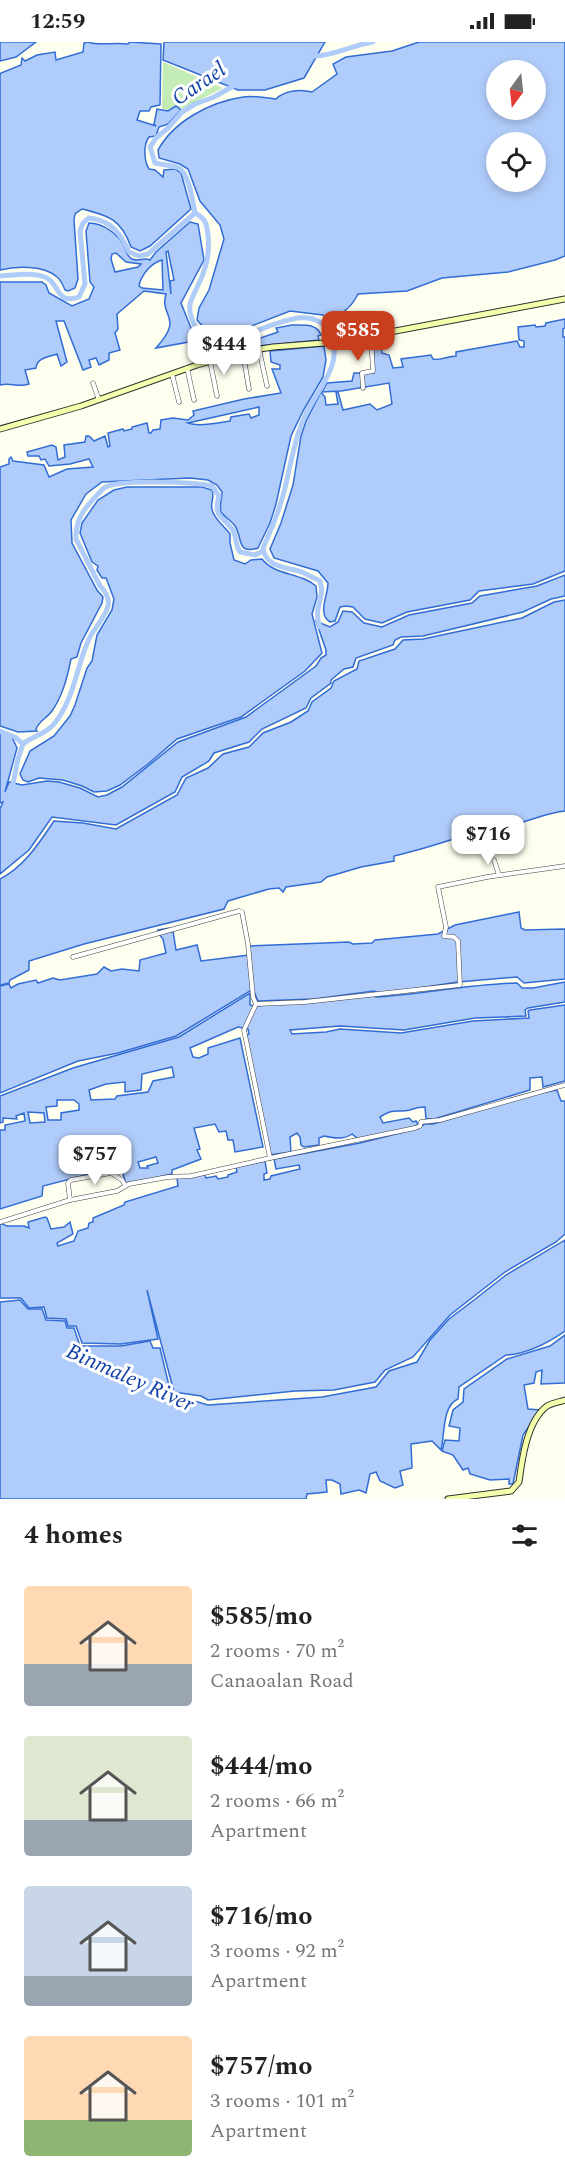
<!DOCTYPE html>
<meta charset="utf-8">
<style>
:root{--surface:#fff;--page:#f6f6f6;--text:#222;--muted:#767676;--accent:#c73f1d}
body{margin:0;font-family:Spectral,serif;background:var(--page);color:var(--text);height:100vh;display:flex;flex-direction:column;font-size:22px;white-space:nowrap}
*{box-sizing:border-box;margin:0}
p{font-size:20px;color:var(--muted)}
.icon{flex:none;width:33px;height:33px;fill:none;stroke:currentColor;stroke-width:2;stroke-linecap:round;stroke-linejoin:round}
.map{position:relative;height:1457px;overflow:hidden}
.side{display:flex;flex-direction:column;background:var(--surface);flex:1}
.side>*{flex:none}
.needle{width:39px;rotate:195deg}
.fabs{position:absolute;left:486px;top:18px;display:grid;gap:12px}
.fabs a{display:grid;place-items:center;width:60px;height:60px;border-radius:50%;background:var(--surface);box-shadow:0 3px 9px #0003;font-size:30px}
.price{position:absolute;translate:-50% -51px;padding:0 14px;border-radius:12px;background:#fff;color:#222;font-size:20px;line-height:39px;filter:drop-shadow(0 2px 3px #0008)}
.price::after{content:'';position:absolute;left:50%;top:36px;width:18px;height:14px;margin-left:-9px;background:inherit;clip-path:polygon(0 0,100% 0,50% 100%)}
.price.current{background:var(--accent);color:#fff}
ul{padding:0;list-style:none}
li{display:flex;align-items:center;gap:18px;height:150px;padding:0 24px}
li span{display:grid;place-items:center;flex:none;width:168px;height:120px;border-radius:6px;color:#555}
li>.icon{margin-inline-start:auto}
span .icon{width:72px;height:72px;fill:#fffc;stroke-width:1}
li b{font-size:26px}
h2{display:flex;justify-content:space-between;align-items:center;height:72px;padding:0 24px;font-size:26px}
.status{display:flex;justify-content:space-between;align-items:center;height:42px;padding:0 30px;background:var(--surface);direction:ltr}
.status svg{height:16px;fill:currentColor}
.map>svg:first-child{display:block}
.green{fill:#c4ecb6}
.water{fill:#b0ccfa;stroke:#326cd5;stroke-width:1.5;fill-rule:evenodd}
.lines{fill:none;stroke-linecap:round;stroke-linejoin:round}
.river{stroke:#b0ccfa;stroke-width:5}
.street-casing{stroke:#414141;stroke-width:5}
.secondary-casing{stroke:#303030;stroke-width:7}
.street{stroke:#fff;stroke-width:4}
.secondary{stroke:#f3ffaa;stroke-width:5}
.labels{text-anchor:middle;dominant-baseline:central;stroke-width:6;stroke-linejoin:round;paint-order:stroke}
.water-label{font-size:22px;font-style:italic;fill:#0f3fa8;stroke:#fff}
</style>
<div class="status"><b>12:59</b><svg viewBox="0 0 49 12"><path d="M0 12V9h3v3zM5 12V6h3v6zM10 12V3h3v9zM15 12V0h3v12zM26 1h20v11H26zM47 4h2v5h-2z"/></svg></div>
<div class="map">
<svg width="565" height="1457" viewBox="0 0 565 1457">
<rect width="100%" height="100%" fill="#feffef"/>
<path class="green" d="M163,20L223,46L181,67L176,64L168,68L162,67Z"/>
<g class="water">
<path d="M0,0H36L16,15L0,19Z"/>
<path d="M88,0C97,4 115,0 128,2L130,0L161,2L160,63L151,65L149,69H140L137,78L156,84L154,82L157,67L168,69L176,64L181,68L168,82L159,85L156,94L149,95C143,103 144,119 149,127L155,128L163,135L164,128L175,127L181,131L191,167L150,204L140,209L131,205C121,177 109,174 82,167L75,172L74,178L78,237L75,246L68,249L65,248C63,243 61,238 57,235C44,223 16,224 0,228V33L1,31L21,23L22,16L25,19L37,13L55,10L56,18L83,10L84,1Z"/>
<path d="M164,0H325L304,36L265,48H238L163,18Z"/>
<path d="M419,0H565V214L555,218L508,230L442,236L407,249L358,252C351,266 342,273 327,277L323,273L290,269L226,294L209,291L197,278L199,266L209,248L224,197L220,183L200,159L188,127L180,122L159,116L158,108C174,79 210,60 243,55C253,53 265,56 276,57C285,48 301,47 312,50L337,32L333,22L346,15L392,9ZM496,28H536V68H496ZM496,100H536V140H496Z"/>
<path d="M190,180L198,182L204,218L181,261L195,296L194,299L156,306C185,274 159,276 166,252L144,249L117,272L118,287L115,291L120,308L109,311V318L99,323L96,316L89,318L91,325L83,328L64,279H56L67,320L61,324L57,312C48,315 37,316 36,326L25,328L29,342C17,346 11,340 0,343V240H42L46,243L49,251L72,264L89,257L94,245L90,240L86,189L89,181C103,181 118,192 124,204C127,209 126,214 132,217C138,220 144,215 150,218L156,210ZM168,209L174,238L170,239L171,252L166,210ZM116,211L126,220L141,222L138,225L115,230L111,217L112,212ZM162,218L163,248L142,246L139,244C141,233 151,221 162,218Z"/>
<path d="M565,277V286L563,287V295H565V529L533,542L479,549L470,558L407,570L382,581L365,577L353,565L346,564L340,565L335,579L330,580C317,572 328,554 328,541L318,529L274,516L270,507L281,481L293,443L301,394L306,379L321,350L325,355L326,363L338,362L336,350H338L343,368L370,362L377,368L392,362L389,341L341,349L322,350L327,341L352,339L354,331H374L373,298L379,297L381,299L382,311L389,313L393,326L403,325L401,317L431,313L433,317C440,319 448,314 456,314V310L517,299L520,305H524V299L519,298L518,285L535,283L536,285L545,284L546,281Z"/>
<path d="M292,283C303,283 317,281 321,293L318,294L319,298L250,305L249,300L278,290L276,286Z"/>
<path d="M324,304L326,318L323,335L303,369L291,394L276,462L270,481L258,506C236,513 243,496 235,484C231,478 224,475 221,470C219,464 222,456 222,450L217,443L208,438L190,436L102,440L86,452L71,478L72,501L97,548L103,555L102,561L81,601L77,615L71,617C67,636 63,653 52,669C47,676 39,679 36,687L37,689L18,690L0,684V425L9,422V417L11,415L13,419L44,423L49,435L67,427L93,425L89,417L70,422L49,424L45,417L41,418L39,414H28L27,410L52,403L56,405L58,418L65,415L64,403L85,400L86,394H89L94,399L105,394L108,405L110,404L108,391L123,387L124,389L132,387V385L147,381L149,391H151L153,388L160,387L161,378L173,376L188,378L194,373L193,369L244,357L281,351L272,327H280V323L271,320L270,309ZM259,365V373L251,376L249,372L231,375L230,379C216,381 199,385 188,381Z"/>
<path d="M127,445H202L212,448C215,456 210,460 212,467C213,476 225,485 230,492V501L234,518L245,522L251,518L262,517C275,534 300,530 316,544L317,555L312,572L322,611L305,629L241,675L177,697L148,722L120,743L107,749L94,750L82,744L63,738L39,736L28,740L23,738L20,732L30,709L54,694L70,674L75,663L87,626L92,619L97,593L112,568L114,557L106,536H102L97,528L98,524L92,520L80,491L82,481L98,458L114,448Z"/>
<path d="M565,533V554L551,557L523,570L423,594L401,595L395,598L393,603L356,616L353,625L344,627L331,638V641L311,656L306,666L262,687L249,700L214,711L209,719L182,735L175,750L116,783L52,775L29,808L0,832V767L3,760L0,761V690L12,695L17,706L5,750L9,740L22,743L47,739L59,740L80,746L98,755L107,753L122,745L178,700L246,675L316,624L321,616L326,613V608L316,579L330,585L338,580L343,569L352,570L364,581L382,585L409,573L472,561L480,554L537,544Z"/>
<path d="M565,558V769C550,770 535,777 520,781C514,783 508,781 502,783C465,792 431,806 394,814V819L361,825L327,835L321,840L286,845L283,850L279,846L269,847L228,859L224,867L84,902L29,919V928L10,938L9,941L0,943V837C25,824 39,801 54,779L83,781L116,787L177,753L186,736L208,726L223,712L249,705L263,691L291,680L308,669L312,660L331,646L334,639L357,627L359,619L395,607L403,598L423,597L522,576L554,560Z"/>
<path d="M519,870L521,886L525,888L565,887V937L524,941L517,935L458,940L380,952L374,949L314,957L258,959L253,947L176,994L118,1011L78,1019L0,1051V944L9,942L11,946L18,942L36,938L38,941L53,936L60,938L97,932L104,925L111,929L122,927L139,929L140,918L166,911L163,897L157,890L158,888L169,886L170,890L173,889L176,908L197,903L201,919L249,913L250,904L349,900L353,902L372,901L375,898L438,892L455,883Z"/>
<path d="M565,940V960L528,966L525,968L526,974L475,976L404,988L340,984L290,988L292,992L326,990L340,987L401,991L473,979L529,976L528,969L530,968L565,963V1039L543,1045L542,1035L530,1036V1048L434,1077H426L425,1065C418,1065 416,1066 410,1068C397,1071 396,1065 380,1075L383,1081L409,1076L413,1080L416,1079L418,1082L414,1085L358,1097L352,1092C344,1098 333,1096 324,1094L319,1096V1103L304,1105L301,1103L300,1095L297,1091L290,1095L291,1110L269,1113L244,995L249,992L248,987L238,985L190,1006L193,1015L199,1016L208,1012V1006L240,996L263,1105L235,1110L233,1098H228L226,1089L219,1090L215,1082L194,1086L200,1107L197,1108L201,1117L172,1128V1132L126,1142L118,1115L104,1122L105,1128L43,1144L42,1154L0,1167V1088H5V1083L25,1079L24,1071L16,1074L17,1077L3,1076V1080L0,1081V1054L73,1026L179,995L250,951V963L255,964L374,954L376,955C423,952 470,942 517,941L522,946H533ZM172,1025L174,1035L153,1039L148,1050L117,1054L115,1057L91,1058L89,1048L106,1042L125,1040V1050L141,1048L142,1032ZM57,1058H74L79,1062V1068L61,1071V1078H48L46,1065L57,1064ZM28,1070L44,1071L45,1080L30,1081ZM156,1115L158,1121L147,1124L148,1126H140L138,1120Z"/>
<path d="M557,1048L561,1059H565V1192L556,1200L505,1230L450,1273L413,1315L385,1328L375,1340L334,1348L295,1349L208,1358L201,1354L174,1350L147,1248L158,1297L121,1302L82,1301L76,1284H68L66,1277L47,1276L44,1265L29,1266L21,1256H0V1181L7,1184H24L29,1186L28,1180L45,1175L47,1176L51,1187L64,1185L70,1180L73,1192L57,1201L58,1204L74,1199L78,1189L88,1186L89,1181L93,1180V1176L124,1163L125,1160L178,1144L177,1136L204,1131L206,1136L216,1134L218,1137L228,1135V1133L237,1130L236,1125L265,1119L267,1131L264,1132V1138L270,1137L271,1134L300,1127L299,1123L276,1127L274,1117L360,1101L416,1087L425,1082H433L534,1052Z"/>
<path d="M565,1198V1289C549,1300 527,1312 506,1313L459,1345L458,1357C442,1364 445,1392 441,1408L432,1399L411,1402L412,1426L400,1429L403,1443L395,1446L380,1439L376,1430L370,1432L366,1451L359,1448L341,1452L340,1442L332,1438H326L327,1450L307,1452L306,1457H0V1260L20,1258L28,1267H42L46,1278L65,1279L67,1286H74L80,1304H121L150,1299L153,1306H160L171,1352L208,1363L322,1355L376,1345L389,1329L417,1320L430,1298L449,1277L474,1258L506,1233Z"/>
<path d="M565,1293V1341L541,1342L542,1328L536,1330L534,1341L524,1343L528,1367L540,1368L523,1393L513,1442H509V1437L490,1438L470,1432L468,1426L463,1428L453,1413L442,1409L445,1398L459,1399L460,1386L449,1384L453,1368L463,1360L464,1347L507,1317L550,1304Z"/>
</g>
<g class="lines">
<g class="river">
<path d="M313,14C334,14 352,3 373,0"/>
<path d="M195,171C205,176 207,182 208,193C210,211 207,225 199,241C196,248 192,255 190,262C189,268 191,275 193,280C216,337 303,239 330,292C346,322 314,351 304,376C294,398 291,422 285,446C280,467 272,486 263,506C266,526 286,525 302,530C308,533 314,536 320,539C326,557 312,564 320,585"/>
<path d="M195,171C193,161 189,131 179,126C172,123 163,123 155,121L150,105L156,96L168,86L182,70L195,62L214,55L235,43"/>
<path d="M0,234C14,233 32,230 45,235C61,242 55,263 79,255L85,242L80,189L83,181L89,176C111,178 121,192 129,210L139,214L148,212L195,171"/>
<path d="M0,689L15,695L23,702"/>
<path d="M12,747L18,717L23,702C33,694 46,692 54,682C75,656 76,625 89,597C94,586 105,576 108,564C110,556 106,550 100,544L76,497C75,474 89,461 104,446C117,437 195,440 212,444L219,454C213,475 222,473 232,487C237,494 235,503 240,510L255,513L263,509"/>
</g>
<g class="street-casing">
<g id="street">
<path d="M259,307L267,344"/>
<path d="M243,311L249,347"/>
<path d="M210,319L217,354"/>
<path d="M187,326L194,358"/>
<path d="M172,332L179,360"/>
<path d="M93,341L99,358"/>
<path d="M363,346L362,331L373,329L371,294"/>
<path d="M494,818L499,833"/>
<path d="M73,915L239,869L242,870L248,902L253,955L256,962L244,988L270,1116L415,1086L420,1084L421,1080L440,1078L565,1043"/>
<path d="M256,962L305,960L460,943L458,899L454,895L444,894L446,885L438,845L487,835L565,824"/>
<path d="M70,1158L68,1141L71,1138L111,1131L122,1138L125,1143"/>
<path d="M0,1180L70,1158L117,1149L129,1142L168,1135L191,1134L270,1116"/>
</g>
</g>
<g class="secondary-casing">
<g id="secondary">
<path d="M0,387L81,364L197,323L247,309L273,305L337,300L565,257"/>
<path d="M448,1457L511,1449L519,1440C522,1417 527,1379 547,1364C552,1361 559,1360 565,1358"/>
</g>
</g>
<use href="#street" class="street"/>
<use href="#secondary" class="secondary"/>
</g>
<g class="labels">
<g class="water-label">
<text transform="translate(199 42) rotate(-34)">Carael</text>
<text transform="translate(130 1336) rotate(24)">Binmaley River</text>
</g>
</g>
</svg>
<div class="fabs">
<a><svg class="needle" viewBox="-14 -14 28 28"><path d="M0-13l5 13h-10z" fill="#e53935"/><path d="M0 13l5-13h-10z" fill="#767676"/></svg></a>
<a><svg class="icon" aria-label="locate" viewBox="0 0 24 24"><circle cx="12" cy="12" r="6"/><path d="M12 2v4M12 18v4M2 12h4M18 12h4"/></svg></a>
</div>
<b class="price current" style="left:358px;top:320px">$585</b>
<b class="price" style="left:224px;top:334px">$444</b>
<b class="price" style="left:488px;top:824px">$716</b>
<b class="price" style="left:95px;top:1144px">$757</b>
</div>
<section class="side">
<h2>4 homes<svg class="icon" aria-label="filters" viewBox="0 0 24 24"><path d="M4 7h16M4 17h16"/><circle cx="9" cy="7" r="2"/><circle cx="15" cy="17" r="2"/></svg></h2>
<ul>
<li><span style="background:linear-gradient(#ffd9b3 65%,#9aa5b1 0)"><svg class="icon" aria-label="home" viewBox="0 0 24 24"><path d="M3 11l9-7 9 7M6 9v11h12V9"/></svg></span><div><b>$585/mo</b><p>2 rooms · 70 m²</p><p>Canaoalan Road</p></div></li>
<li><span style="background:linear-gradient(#dfe7d0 70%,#9aa5b1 0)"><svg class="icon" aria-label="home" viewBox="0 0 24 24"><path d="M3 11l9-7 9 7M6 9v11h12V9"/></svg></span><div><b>$444/mo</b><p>2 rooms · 66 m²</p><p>Apartment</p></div></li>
<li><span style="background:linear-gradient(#c9d6e8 75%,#9aa5b1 0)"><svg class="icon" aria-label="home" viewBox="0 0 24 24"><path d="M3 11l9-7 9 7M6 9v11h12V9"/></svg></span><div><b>$716/mo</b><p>3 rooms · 92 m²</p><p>Apartment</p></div></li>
<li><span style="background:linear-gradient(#ffd9b3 70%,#8fb573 0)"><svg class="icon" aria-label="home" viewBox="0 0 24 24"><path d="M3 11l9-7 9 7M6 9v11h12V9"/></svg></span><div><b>$757/mo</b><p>3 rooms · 101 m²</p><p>Apartment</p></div></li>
</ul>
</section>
